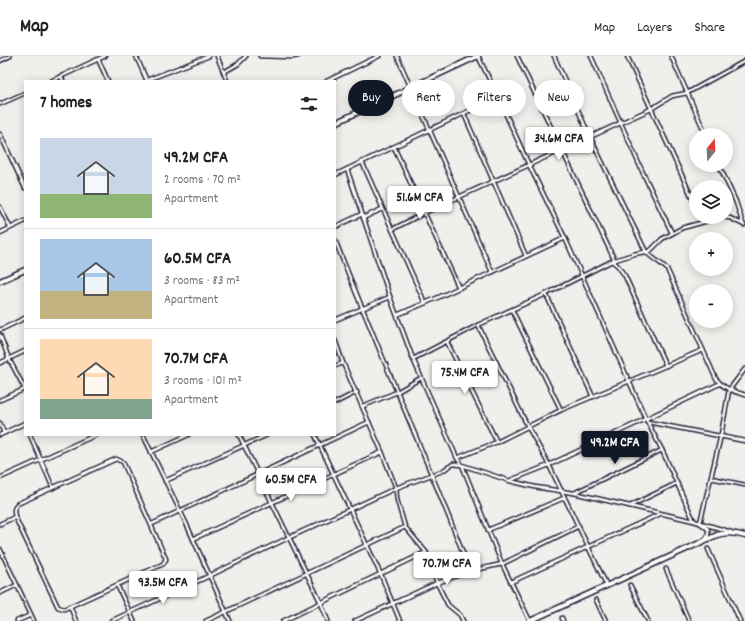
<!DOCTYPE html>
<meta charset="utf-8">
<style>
:root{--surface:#fff;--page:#f6f6f6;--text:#222;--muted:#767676;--line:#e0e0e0;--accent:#111827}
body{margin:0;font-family:Dekko,sans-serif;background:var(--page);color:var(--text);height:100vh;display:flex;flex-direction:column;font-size:15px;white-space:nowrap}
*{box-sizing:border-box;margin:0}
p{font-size:13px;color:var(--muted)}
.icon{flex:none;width:22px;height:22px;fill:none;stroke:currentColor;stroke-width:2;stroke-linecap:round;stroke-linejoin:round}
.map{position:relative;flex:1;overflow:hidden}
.sheet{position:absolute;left:24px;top:24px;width:312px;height:356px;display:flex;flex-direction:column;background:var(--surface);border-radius:0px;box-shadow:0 2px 10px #0003}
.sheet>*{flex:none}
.top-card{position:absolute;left:348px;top:24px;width:337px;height:36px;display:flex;gap:8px}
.needle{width:26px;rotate:18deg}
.tools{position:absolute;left:689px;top:72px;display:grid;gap:8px}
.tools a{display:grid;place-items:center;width:44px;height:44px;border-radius:50%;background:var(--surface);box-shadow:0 2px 10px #0003;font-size:20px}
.price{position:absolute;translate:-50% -34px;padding:0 9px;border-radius:4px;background:#fff;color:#222;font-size:13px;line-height:26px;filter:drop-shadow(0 1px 2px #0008)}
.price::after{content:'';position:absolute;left:50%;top:24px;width:12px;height:9px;margin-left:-6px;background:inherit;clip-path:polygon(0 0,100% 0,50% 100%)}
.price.on{background:var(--accent);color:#fff}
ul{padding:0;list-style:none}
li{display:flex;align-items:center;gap:12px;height:100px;padding:0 16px}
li+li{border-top:1px solid var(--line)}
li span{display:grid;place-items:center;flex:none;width:112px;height:80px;border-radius:0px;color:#555}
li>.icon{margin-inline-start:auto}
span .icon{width:48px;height:48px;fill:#fffc;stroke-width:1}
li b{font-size:17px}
h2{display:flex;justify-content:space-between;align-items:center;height:48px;padding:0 16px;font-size:17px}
.tag{padding:0 14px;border-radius:18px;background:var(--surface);box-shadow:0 2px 10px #0003;font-size:14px;line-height:36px}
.tag.on{background:var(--accent);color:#fff}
header{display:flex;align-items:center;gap:24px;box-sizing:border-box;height:56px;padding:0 20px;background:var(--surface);border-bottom:1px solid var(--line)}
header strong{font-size:19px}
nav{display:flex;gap:22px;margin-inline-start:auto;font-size:14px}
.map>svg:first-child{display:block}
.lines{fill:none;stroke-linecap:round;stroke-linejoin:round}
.street-casing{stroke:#22223b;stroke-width:5.5}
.secondary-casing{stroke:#22223b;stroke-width:7}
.street{stroke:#fdfcf7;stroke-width:2.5}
.secondary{stroke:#fdfcf7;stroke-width:4}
</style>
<header>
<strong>Map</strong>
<nav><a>Map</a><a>Layers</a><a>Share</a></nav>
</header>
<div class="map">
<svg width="745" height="565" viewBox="0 0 745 565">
<rect width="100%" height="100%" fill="#f0efec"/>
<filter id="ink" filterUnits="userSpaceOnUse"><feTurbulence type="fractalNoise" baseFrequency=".025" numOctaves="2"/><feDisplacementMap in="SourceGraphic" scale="8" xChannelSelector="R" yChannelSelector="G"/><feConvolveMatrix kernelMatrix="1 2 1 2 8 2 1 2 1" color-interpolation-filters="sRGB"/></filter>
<g filter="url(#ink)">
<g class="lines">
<g class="street-casing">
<g id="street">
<path d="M136,0L147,25"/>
<path d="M217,0L227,25"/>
<path d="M260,0L292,1L298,0"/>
<path d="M397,0L492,216"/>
<path d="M478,0L498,41L529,109L565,182L646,363L662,394L694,465"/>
<path d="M517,0L615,205"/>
<path d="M554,0L590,81L646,196C653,203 660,206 667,213L716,323C724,333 733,335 745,339"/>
<path d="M591,0L643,117L672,177"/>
<path d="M627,0L696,150"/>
<path d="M671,0L706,79"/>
<path d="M98,3L108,25"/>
<path d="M0,5L10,0"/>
<path d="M224,16L238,8L246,0"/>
<path d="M61,20L63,25"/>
<path d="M147,24L209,0"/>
<path d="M51,25L105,0"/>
<path d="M327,25L379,0"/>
<path d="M0,48L25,37"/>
<path d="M464,58L526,200"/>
<path d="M0,78L25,132"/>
<path d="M394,91L459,232"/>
<path d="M362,106L425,247"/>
<path d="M719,109L736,146L743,168"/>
<path d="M347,113L390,241L413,303L457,402L462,409L502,508L530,565"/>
<path d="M335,119L498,41"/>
<path d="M0,151L10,171"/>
<path d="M363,162L382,153"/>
<path d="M335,171L362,158"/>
<path d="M393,173L424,157L651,53L672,40L687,37L745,5"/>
<path d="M0,177L25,165"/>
<path d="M335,184C378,295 428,404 470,515"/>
<path d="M612,205L618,210L625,220L666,310"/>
<path d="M546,238L593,341"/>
<path d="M512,254L561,354"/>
<path d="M397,259L437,242L565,182"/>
<path d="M335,264L390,241"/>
<path d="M478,269L528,371L549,409L607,530"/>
<path d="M0,274L25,262"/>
<path d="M0,279L9,303L25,333"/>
<path d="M335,284L343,307L382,396L396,432L397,444L405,471L426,496L437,527L448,549L460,559L463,565"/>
<path d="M447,286L497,386"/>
<path d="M413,303L478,269L546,238L612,205L634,198L650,195L662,183L682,172L722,161L730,162L744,169"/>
<path d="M0,307L25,295"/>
<path d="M335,310L343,307"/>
<path d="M0,344L25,333"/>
<path d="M335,347L357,336"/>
<path d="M363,350L397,336L421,322"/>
<path d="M648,366L745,385"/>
<path d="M0,367L4,377"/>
<path d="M0,379L25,367"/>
<path d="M30,379L53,432"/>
<path d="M143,379L186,467L230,565"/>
<path d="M239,379L321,547L328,565"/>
<path d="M315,379L381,519L400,565"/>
<path d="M151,396L188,379"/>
<path d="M457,402L497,386L561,354L703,294"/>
<path d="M116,403L123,406L166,503L163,508L64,553L58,551L15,461C14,456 13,453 17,448Z"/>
<path d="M0,422L96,379"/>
<path d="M711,422L745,429"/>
<path d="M511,424L549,409L719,328"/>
<path d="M165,425L267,379"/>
<path d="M574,437L662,394"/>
<path d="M630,450L677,427"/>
<path d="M0,468L15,461"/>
<path d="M152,468L369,366"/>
<path d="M488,474L564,442"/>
<path d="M193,483L382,396"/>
<path d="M705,484L708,479V473L700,467L721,379L729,334L745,313"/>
<path d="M0,493L34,565"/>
<path d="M708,493L740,565"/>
<path d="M666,513L689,565"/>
<path d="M511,526L660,458"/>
<path d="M117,529L134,565"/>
<path d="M630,529L648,565"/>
<path d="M0,537L17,529"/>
<path d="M596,544L606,565"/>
<path d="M70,550L76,565"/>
<path d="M562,562L563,565"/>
<path d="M17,565L31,559"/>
<path d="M111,565L209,520L288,482L396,432L442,415L453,408L462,409L510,425L535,431L574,437L694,465L731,476"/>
<path d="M206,565L405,471"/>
<path d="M283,565L426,496"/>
<path d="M355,565L437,527L470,515L502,508L579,470"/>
</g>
</g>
<g class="secondary-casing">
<g id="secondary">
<path d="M335,67L478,0"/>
<path d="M0,225L25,214"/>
<path d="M530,565L717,479C727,476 735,477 745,480"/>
</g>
</g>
<use href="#street" class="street"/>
<use href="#secondary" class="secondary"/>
</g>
</g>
</svg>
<div class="tools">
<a><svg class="needle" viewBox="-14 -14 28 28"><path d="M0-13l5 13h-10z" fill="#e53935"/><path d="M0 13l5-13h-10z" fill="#767676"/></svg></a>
<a><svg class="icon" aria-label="layers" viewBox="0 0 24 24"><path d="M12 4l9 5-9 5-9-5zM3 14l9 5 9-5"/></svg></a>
<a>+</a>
<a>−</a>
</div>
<b class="price" style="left:559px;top:105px">34.6M CFA</b>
<b class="price" style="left:420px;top:164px">51.6M CFA</b>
<b class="price" style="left:465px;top:339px">75.4M CFA</b>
<b class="price on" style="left:615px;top:409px">49.2M CFA</b>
<b class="price" style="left:291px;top:446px">60.5M CFA</b>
<b class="price" style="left:447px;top:530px">70.7M CFA</b>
<b class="price" style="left:163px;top:549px">93.5M CFA</b>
<div class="top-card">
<a class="tag on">Buy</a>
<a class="tag">Rent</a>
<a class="tag">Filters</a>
<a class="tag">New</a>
</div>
<section class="sheet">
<h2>7 homes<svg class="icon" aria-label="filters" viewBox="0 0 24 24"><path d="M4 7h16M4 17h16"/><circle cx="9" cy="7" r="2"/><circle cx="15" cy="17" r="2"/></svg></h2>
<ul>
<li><span style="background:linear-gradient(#c9d6e8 70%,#8fb573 0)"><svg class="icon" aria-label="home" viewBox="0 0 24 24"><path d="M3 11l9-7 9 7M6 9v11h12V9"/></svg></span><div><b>49.2M CFA</b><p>2 rooms · 70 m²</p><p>Apartment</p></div></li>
<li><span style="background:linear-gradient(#a9c7e8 65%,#c2b280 0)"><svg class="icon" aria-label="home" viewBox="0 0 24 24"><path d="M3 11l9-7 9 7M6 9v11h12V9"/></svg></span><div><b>60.5M CFA</b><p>3 rooms · 83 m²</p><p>Apartment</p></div></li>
<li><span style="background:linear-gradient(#ffd9b3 75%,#7fa58c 0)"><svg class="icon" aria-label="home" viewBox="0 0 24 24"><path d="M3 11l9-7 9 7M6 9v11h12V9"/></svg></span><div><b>70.7M CFA</b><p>3 rooms · 101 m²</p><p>Apartment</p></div></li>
</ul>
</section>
</div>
